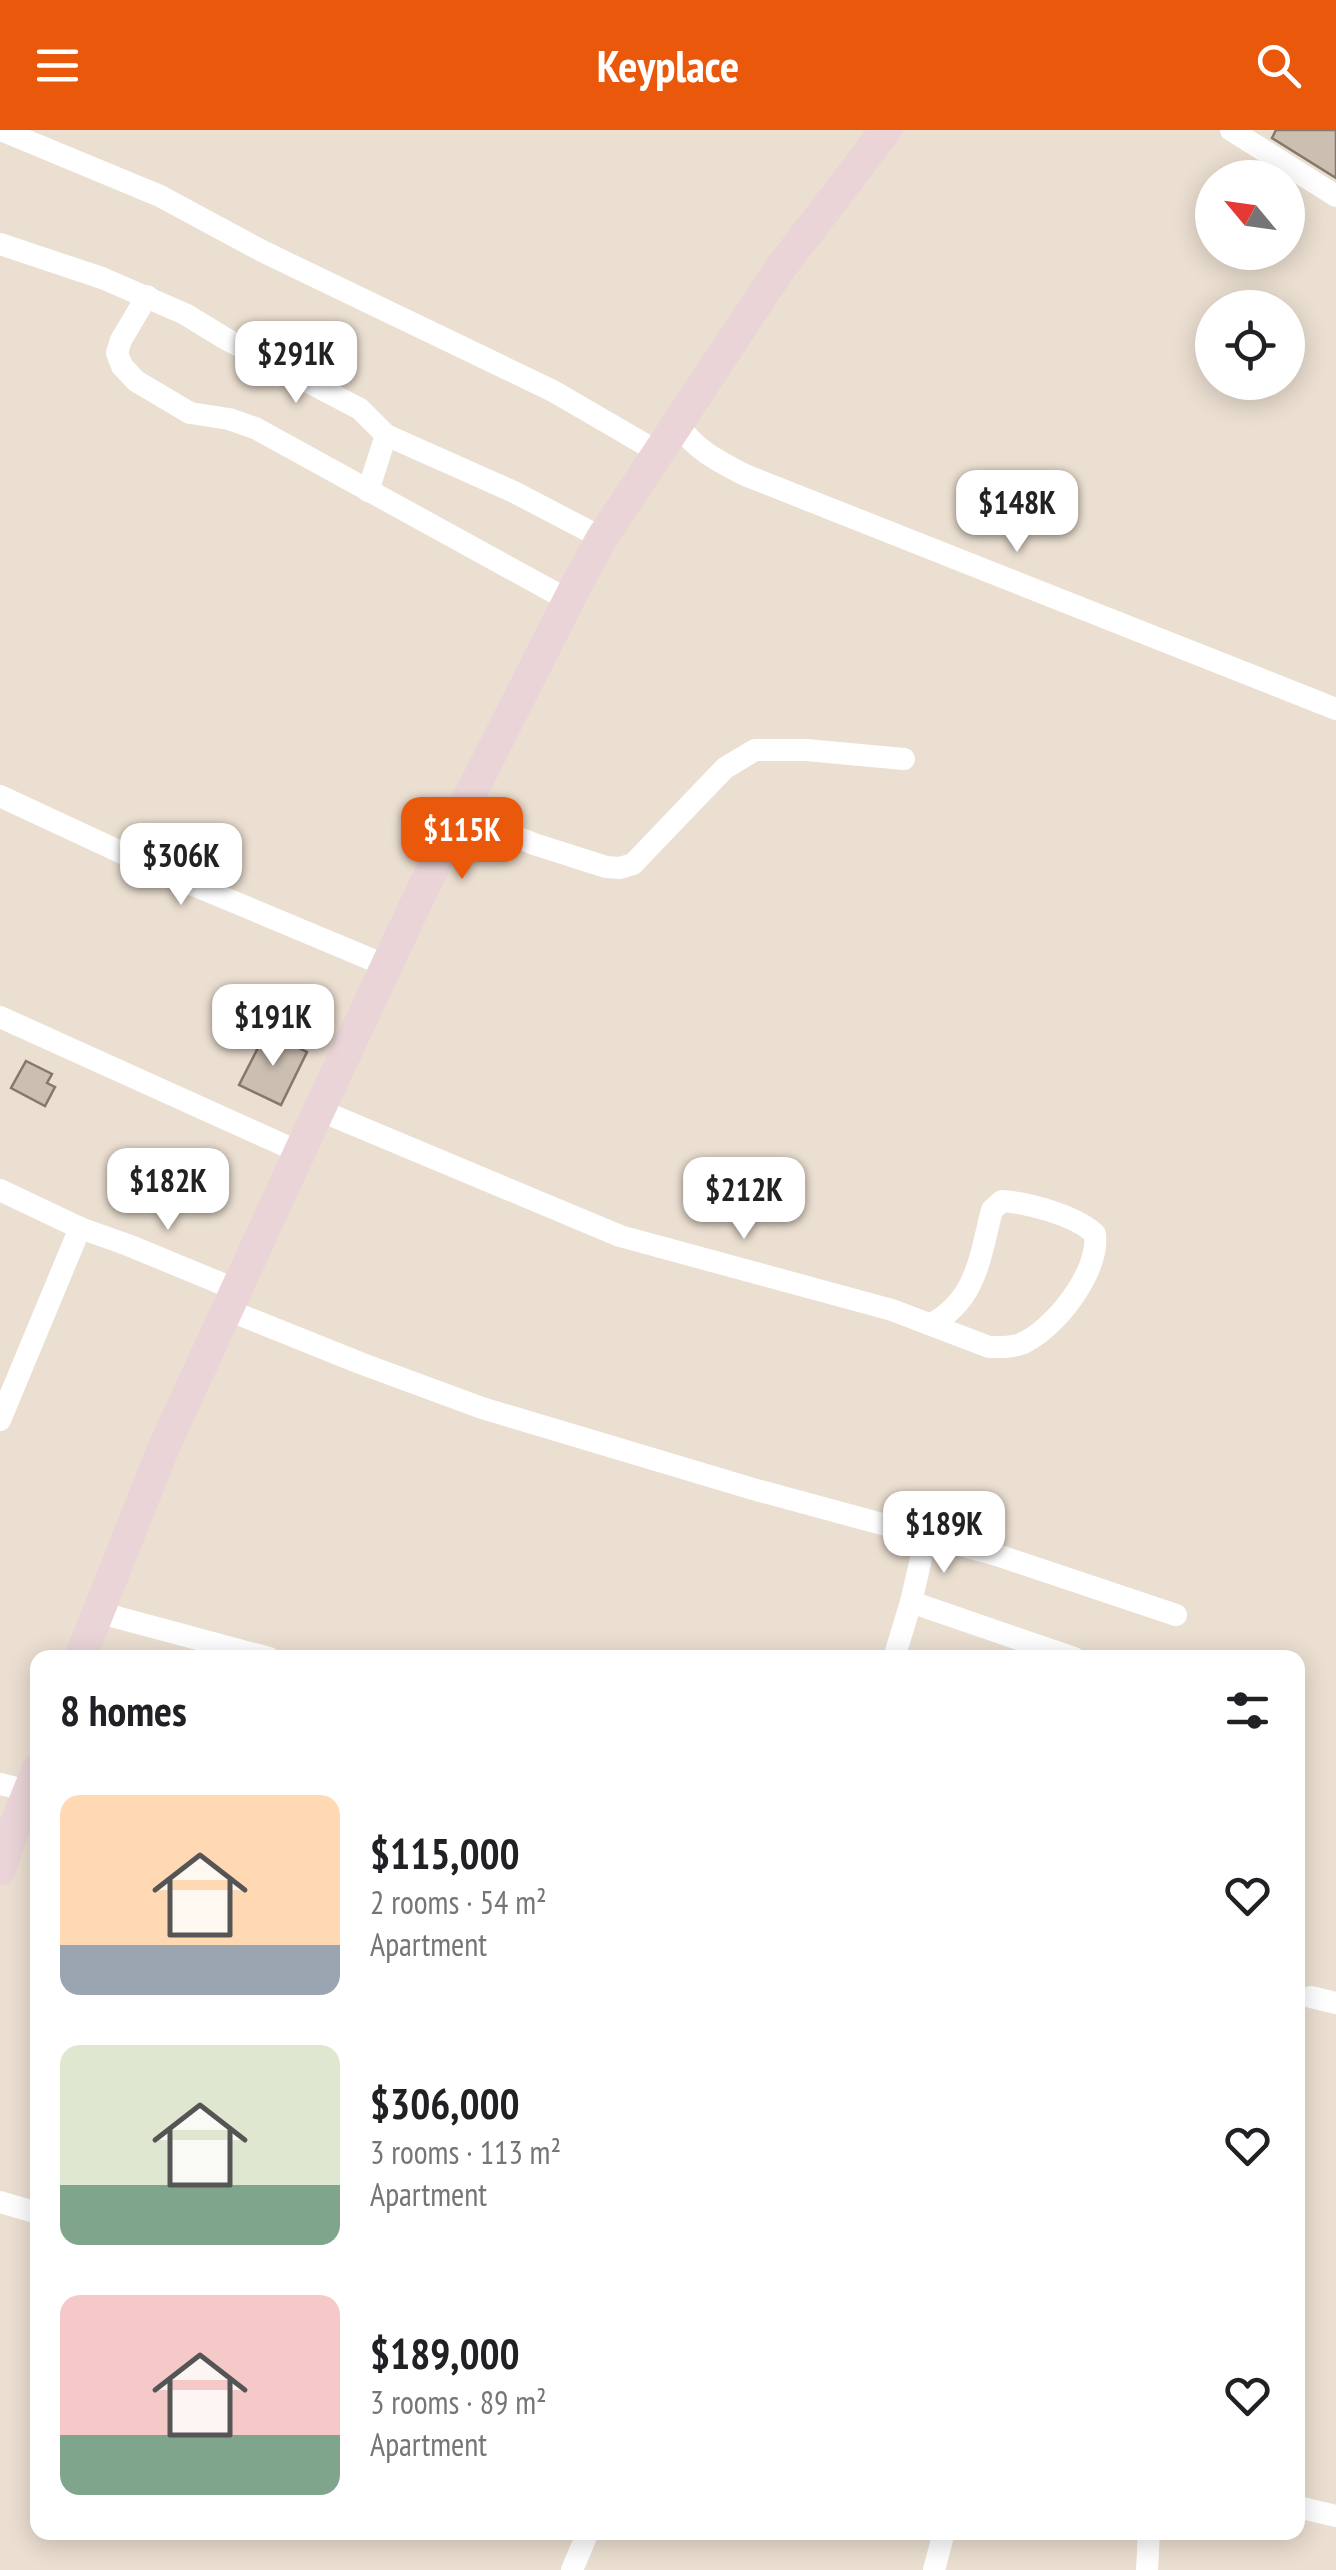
<!DOCTYPE html>
<meta charset="utf-8">
<style>
:root{--surface:#fff;--page:#f2f2f2;--text:#202124;--muted:#757577;--accent:#ea580c}
body{margin:0;font-family:"PT Sans Narrow",sans-serif;background:var(--page);color:var(--text);height:100vh;display:flex;flex-direction:column;font-size:38px;white-space:nowrap}
*{box-sizing:border-box;margin:0}
p{font-size:32px;color:var(--muted)}
.icon{flex:none;width:55px;height:55px;fill:none;stroke:currentColor;stroke-width:2;stroke-linecap:round;stroke-linejoin:round}
.map{position:relative;flex:1;overflow:hidden}
.details{position:absolute;left:30px;top:1520px;width:1275px;height:890px;display:flex;flex-direction:column;background:var(--surface);border-radius:20px;box-shadow:0 5px 25px #0003}
.details>*{flex:none}
.needle{width:65px;rotate:299deg}
.buttons{position:absolute;left:1195px;top:30px;display:grid;gap:20px}
.buttons a{display:grid;place-items:center;width:110px;height:110px;border-radius:50%;background:var(--surface);box-shadow:0 5px 25px #0003;font-size:50px}
.price{position:absolute;translate:-50% -85px;padding:0 22px;border-radius:20px;background:#fff;color:#222;font-size:32px;line-height:65px;filter:drop-shadow(0 2px 5px #0008)}
.price::after{content:'';position:absolute;left:50%;top:60px;width:30px;height:22px;margin-left:-15px;background:inherit;clip-path:polygon(0 0,100% 0,50% 100%)}
.price.active{background:var(--accent);color:#fff}
ul{padding:0;list-style:none}
li{display:flex;align-items:center;gap:30px;height:250px;padding:0 30px}
li span{display:grid;place-items:center;flex:none;width:280px;height:200px;border-radius:20px;color:#555}
li>.icon{margin-inline-start:auto}
span .icon{width:120px;height:120px;fill:#fffc;stroke-width:1}
li b{font-size:42px}
h2{display:flex;justify-content:space-between;align-items:center;height:120px;padding:0 30px;font-size:42px}
header{display:flex;justify-content:space-between;align-items:center;height:130px;padding:0 30px;background:var(--accent);color:#fff;font-size:45px;font-weight:700}
.map>svg:first-child{display:block}
.building{fill:#cbbfb1;stroke:#84796c;stroke-width:2.5}
.lines{fill:none;stroke-linecap:round;stroke-linejoin:round}
.street{stroke:#fff;stroke-width:22}
.secondary{stroke:#ead4d7;stroke-width:32}
</style>
<header><svg class="icon" aria-label="menu" viewBox="0 0 24 24"><path d="M4 6h16M4 12h16M4 18h16"/></svg>Keyplace<svg class="icon" aria-label="search" viewBox="0 0 24 24"><circle cx="10" cy="10" r="6"/><path d="M15 15l6 6"/></svg></header>
<div class="map">
<svg width="1336" height="2440" viewBox="0 0 1336 2440">
<rect width="100%" height="100%" fill="#ebdfd1"/>
<g class="building">
<path d="M1276,0H1336V48L1272,8Z"/>
<path d="M266,902L307,922L281,975L239,955Z"/>
<path d="M26,931L52,944L47,953L55,957L45,976L11,958Z"/>
<path d="M123,1036L152,1050L140,1072L130,1067L127,1073L109,1064Z"/>
</g>
<g class="lines">
<g class="street">
<path d="M1,0L160,66L262,121L553,261L658,322"/>
<path d="M1231,0L1336,66"/>
<path d="M0,114L102,148L185,184L226,209L360,279L386,305L514,362L602,408"/>
<path d="M147,166L121,210L117,223L122,236L136,251L190,283L229,289L255,298L568,470"/>
<path d="M677,293C694,319 718,331 745,345L1336,579"/>
<path d="M368,361L386,305"/>
<path d="M0,666L172,746L387,836"/>
<path d="M461,684L534,714L606,737L620,738L633,734L725,638L755,620H806L904,629"/>
<path d="M0,887L299,1022"/>
<path d="M319,980L620,1106L892,1180L989,1217C1000,1217 1010,1218 1021,1214C1054,1200 1100,1142 1095,1104C1075,1085 1028,1073 1002,1071L992,1080C980,1126 977,1170 931,1194"/>
<path d="M0,1060L80,1098L128,1115L237,1160"/>
<path d="M228,1180L360,1233L482,1278L753,1359L1000,1426L1176,1485"/>
<path d="M0,1290L80,1098"/>
<path d="M911,1472L926,1407"/>
<path d="M97,1482L269,1528"/>
<path d="M894,1528L911,1472L1074,1528"/>
<path d="M0,1654L29,1661"/>
<path d="M1311,1867L1336,1873"/>
<path d="M0,2072L38,2083"/>
<path d="M1298,2377L1336,2386"/>
<path d="M572,2440L588,2402"/>
<path d="M934,2440L944,2402"/>
<path d="M1147,2440L1149,2402"/>
</g>
<g class="secondary">
<path d="M80,1528L163,1319L319,980L424,756L578,452L602,408L779,140L886,0"/>
<path d="M0,1740L15,1695L38,1639"/>
</g>
</g>
</svg>
<div class="buttons">
<a><svg class="needle" viewBox="-14 -14 28 28"><path d="M0-13l5 13h-10z" fill="#e53935"/><path d="M0 13l5-13h-10z" fill="#757577"/></svg></a>
<a><svg class="icon" aria-label="locate" viewBox="0 0 24 24"><circle cx="12" cy="12" r="6"/><path d="M12 2v4M12 18v4M2 12h4M18 12h4"/></svg></a>
</div>
<b class="price" style="left:296px;top:276px">$291K</b>
<b class="price" style="left:1017px;top:425px">$148K</b>
<b class="price active" style="left:462px;top:752px">$115K</b>
<b class="price" style="left:181px;top:778px">$306K</b>
<b class="price" style="left:273px;top:939px">$191K</b>
<b class="price" style="left:168px;top:1103px">$182K</b>
<b class="price" style="left:744px;top:1112px">$212K</b>
<b class="price" style="left:944px;top:1446px">$189K</b>
<section class="details">
<h2>8 homes<svg class="icon" aria-label="filters" viewBox="0 0 24 24"><path d="M4 7h16M4 17h16"/><circle cx="9" cy="7" r="2"/><circle cx="15" cy="17" r="2"/></svg></h2>
<ul>
<li><span style="background:linear-gradient(#ffd9b3 75%,#9aa5b1 0)"><svg class="icon" aria-label="home" viewBox="0 0 24 24"><path d="M3 11l9-7 9 7M6 9v11h12V9"/></svg></span><div><b>$115,000</b><p>2 rooms · 54 m²</p><p>Apartment</p></div><svg class="icon" aria-label="heart" viewBox="0 0 24 24"><path d="M12 20l-8-8c-3-5 5-10 8-4 3-6 11-1 8 4z"/></svg></li>
<li><span style="background:linear-gradient(#dfe7d0 70%,#7fa58c 0)"><svg class="icon" aria-label="home" viewBox="0 0 24 24"><path d="M3 11l9-7 9 7M6 9v11h12V9"/></svg></span><div><b>$306,000</b><p>3 rooms · 113 m²</p><p>Apartment</p></div><svg class="icon" aria-label="heart" viewBox="0 0 24 24"><path d="M12 20l-8-8c-3-5 5-10 8-4 3-6 11-1 8 4z"/></svg></li>
<li><span style="background:linear-gradient(#f6c9c9 70%,#7fa58c 0)"><svg class="icon" aria-label="home" viewBox="0 0 24 24"><path d="M3 11l9-7 9 7M6 9v11h12V9"/></svg></span><div><b>$189,000</b><p>3 rooms · 89 m²</p><p>Apartment</p></div><svg class="icon" aria-label="heart" viewBox="0 0 24 24"><path d="M12 20l-8-8c-3-5 5-10 8-4 3-6 11-1 8 4z"/></svg></li>
</ul>
</section>
</div>
